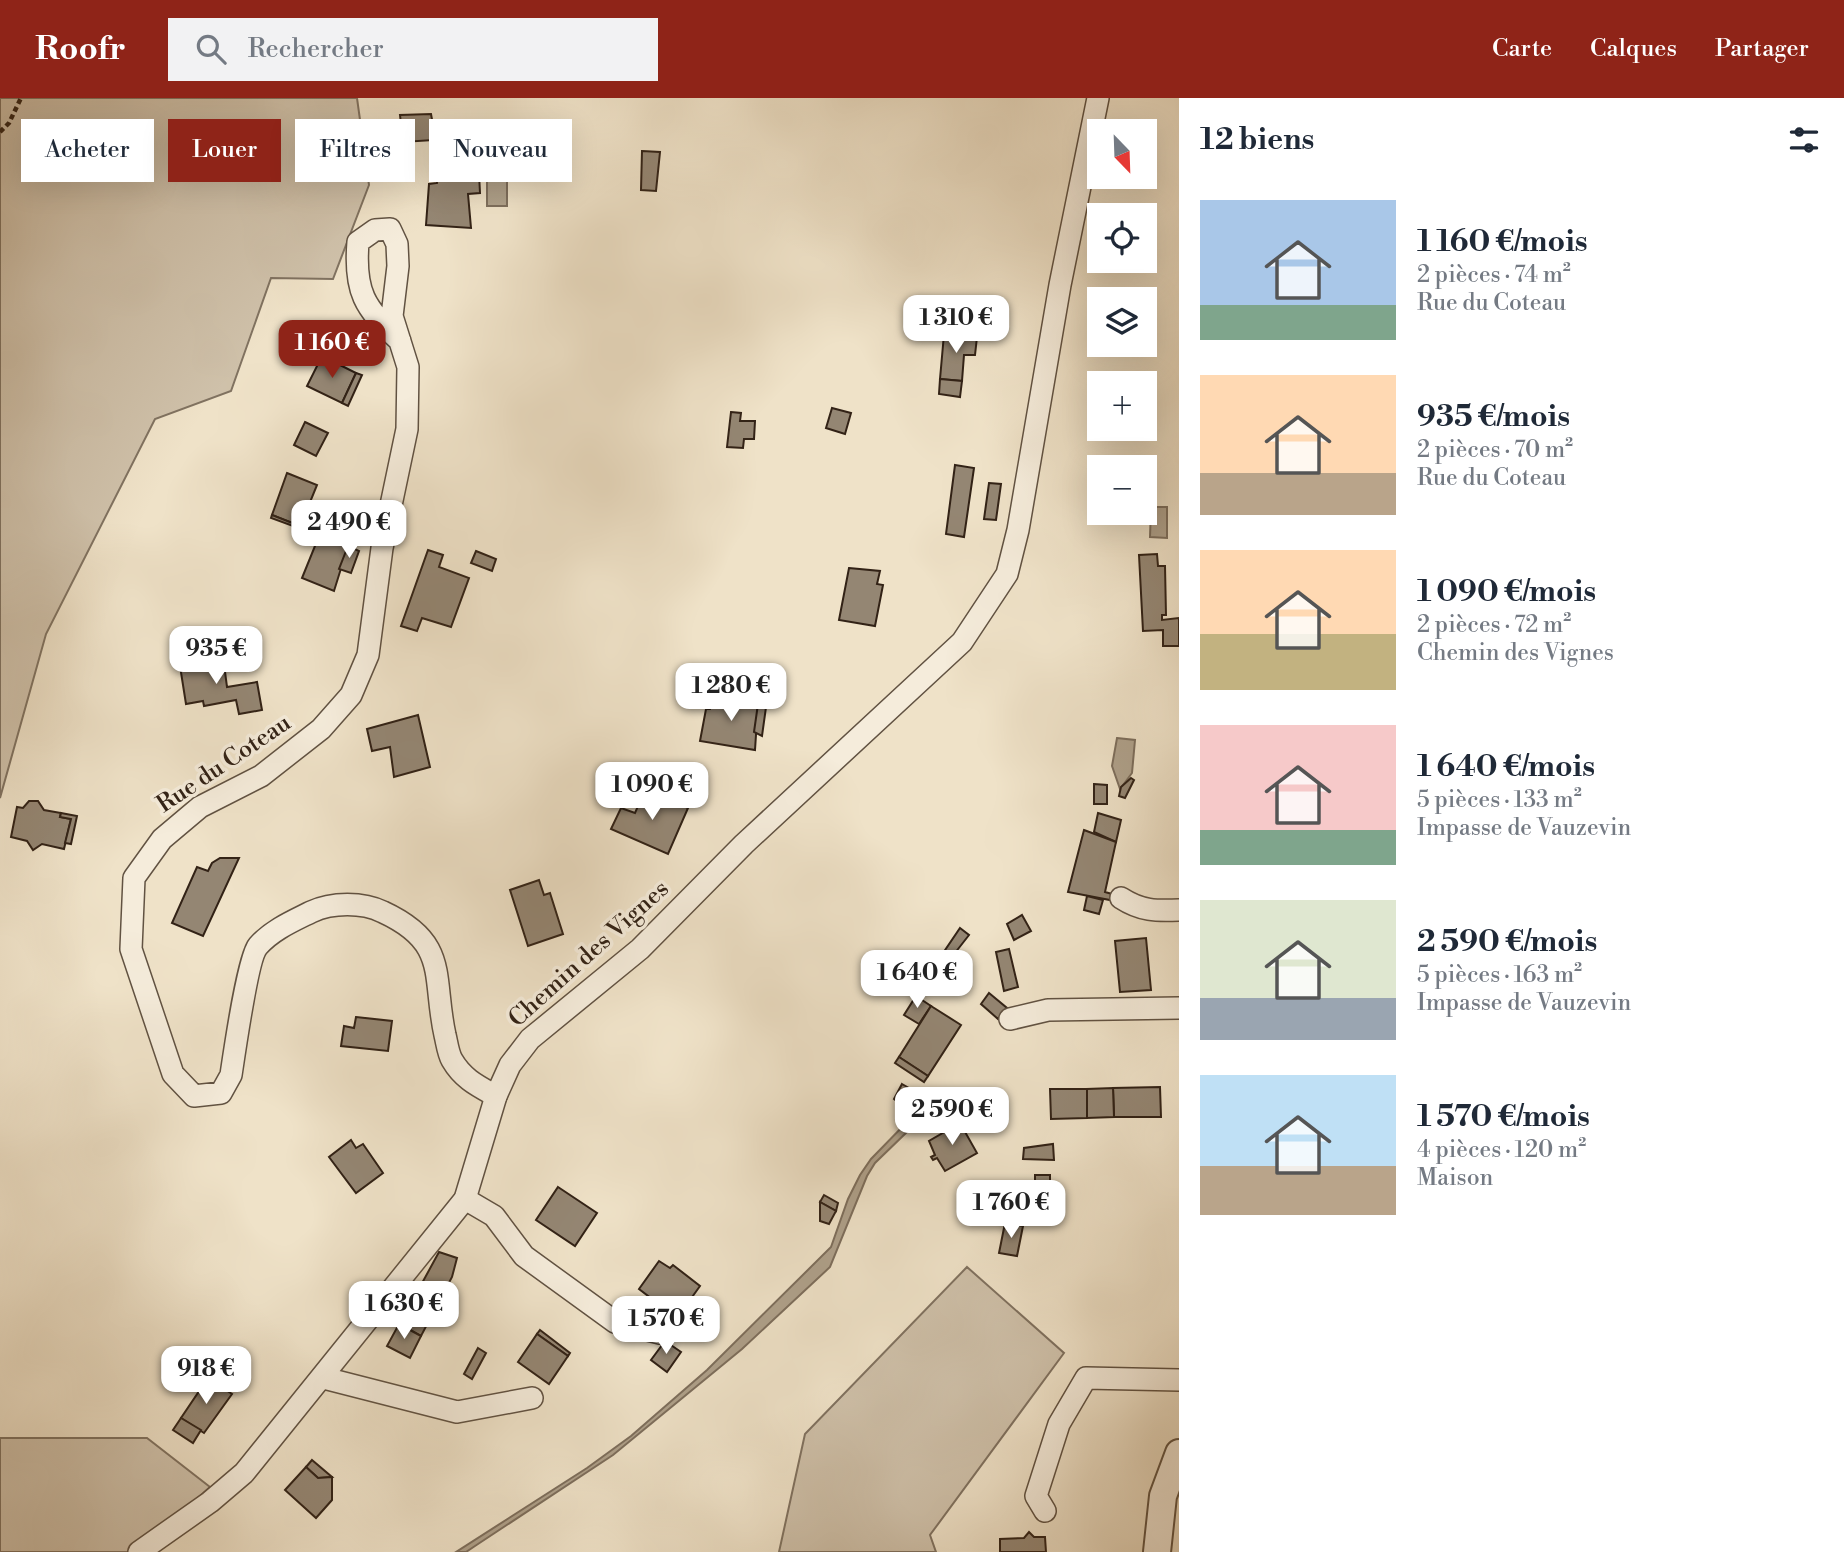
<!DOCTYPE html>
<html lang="fr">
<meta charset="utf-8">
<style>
:root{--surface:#fff;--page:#f2f2f3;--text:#1f2937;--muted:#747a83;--accent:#8f2418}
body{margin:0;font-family:"Libre Bodoni",serif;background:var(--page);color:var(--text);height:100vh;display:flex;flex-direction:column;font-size:26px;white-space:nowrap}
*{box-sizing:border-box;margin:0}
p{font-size:23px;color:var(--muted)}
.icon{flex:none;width:38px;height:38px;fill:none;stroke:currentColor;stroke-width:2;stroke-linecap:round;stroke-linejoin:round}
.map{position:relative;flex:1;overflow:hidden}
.panel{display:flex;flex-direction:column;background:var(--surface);width:665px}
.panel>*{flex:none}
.top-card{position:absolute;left:21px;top:21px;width:665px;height:63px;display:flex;gap:14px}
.needle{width:46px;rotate:157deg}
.controls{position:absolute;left:1087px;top:21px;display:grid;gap:14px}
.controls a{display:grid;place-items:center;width:70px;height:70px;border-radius:0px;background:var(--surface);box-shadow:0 7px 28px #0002;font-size:35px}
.price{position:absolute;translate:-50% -60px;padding:0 16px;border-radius:14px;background:#fff;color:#222;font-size:23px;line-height:46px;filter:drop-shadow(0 2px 4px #0008)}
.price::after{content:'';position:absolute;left:50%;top:42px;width:21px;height:16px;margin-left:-10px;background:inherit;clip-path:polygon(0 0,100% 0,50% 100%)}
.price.selected{background:var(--accent);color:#fff}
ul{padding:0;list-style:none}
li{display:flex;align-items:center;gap:21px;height:175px;padding:0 21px}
li span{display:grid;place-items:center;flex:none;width:196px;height:140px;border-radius:0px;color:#555}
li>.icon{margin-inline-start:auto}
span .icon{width:84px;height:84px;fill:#fffc;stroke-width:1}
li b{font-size:30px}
h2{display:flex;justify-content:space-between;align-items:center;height:84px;padding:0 21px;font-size:30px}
.chip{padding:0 24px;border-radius:0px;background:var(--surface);box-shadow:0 7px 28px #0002;font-size:24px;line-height:63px}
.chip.selected{background:var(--accent);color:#fff}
header{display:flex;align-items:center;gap:42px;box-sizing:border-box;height:98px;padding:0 35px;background:var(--accent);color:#fff}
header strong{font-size:33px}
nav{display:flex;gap:38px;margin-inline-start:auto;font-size:24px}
.search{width:490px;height:63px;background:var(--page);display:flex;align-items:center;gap:18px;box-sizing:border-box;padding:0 24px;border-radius:0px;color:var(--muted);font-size:26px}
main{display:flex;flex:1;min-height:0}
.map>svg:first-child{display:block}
.green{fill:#cfc1aa;stroke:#807260;stroke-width:2}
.water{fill:#afa18b;stroke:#7d6e5c;stroke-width:2}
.building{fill:#948673;stroke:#322216;stroke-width:2}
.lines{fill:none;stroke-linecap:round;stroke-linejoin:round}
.minor-casing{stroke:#615242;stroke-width:24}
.tertiary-casing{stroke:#615242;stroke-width:30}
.path{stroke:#322216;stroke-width:4.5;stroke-dasharray:5 3.5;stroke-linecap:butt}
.minor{stroke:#f5ecdb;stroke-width:21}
.tertiary{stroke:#f5ecdb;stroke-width:26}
.labels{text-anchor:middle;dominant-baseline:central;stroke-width:7;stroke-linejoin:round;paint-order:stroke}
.street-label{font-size:24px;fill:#322216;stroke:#f5ecdb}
</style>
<header>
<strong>Roofr</strong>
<div class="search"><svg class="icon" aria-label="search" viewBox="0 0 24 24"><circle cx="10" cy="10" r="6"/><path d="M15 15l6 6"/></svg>Rechercher</div>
<nav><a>Carte</a><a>Calques</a><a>Partager</a></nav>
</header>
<main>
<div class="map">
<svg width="1179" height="1454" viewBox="0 0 1179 1454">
<rect width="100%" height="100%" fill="#efe2c8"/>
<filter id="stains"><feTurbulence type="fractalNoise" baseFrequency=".00286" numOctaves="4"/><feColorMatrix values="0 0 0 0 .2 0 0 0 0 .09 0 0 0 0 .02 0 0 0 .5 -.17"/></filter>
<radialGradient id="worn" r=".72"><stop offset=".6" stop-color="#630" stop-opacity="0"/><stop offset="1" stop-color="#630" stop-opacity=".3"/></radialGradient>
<g class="green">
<path d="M0,0H357L369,87L333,181L271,180L231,293L155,321L46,536L0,700Z"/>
<path d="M967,1169L1064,1255L930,1437L936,1454H779L805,1336Z"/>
<path d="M0,1340H147L210,1389L137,1454H0Z"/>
</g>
<g class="water">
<rect x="487" y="70" width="20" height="38"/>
<path d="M1151,409H1167V440L1150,439Z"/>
<path d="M1117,640L1135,642L1132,675L1120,691L1112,668Z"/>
<path d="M906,1025L910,1031L875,1065L867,1078L830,1169L742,1251L613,1357L475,1448L466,1454H456L587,1370L631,1338L707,1272L831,1149L848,1101L860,1077L871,1061Z"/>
</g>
<g class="building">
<path d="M431,16L433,27L463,25L464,44L478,55L480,95L468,96L471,130L426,127L429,86L437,85L433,42L403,44L400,17Z"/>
<path d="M642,53L660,54L656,93L641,92Z"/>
<path d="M944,236L977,239L975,257H964L962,283L940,281Z"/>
<path d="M322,258L356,275L342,305L307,288Z"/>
<path d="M356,275L362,277L348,308L342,305Z"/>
<path d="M940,281L962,283L960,299L939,296Z"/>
<path d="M832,310L851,315L845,336L826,330Z"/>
<path d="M731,314L741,315L740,323H755L754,341H744L743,350L727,349Z"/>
<path d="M305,324L328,335L316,358L294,347Z"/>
<path d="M955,367L974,370L964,439L946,436Z"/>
<path d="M287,375L317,387L308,409L312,410L305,430L272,417Z"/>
<path d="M989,385L1001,386L996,422L984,421Z"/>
<path d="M272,417L305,430L304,432L271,420Z"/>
<path d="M319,438L348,448L334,493L302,480Z"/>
<path d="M348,448L359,453L351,475L339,471Z"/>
<path d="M428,452L443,457L439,469L469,480L451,529L422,520L417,533L401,528Z"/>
<path d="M476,453L496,461L492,473L471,465Z"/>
<path d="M1157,456L1158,468H1165L1166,517H1162V522L1179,520V548H1163V532L1143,533L1139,457Z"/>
<path d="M849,470L880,473L877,486L883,487L875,528L839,522Z"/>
<path d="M207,552L209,568L224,566L227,589L257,584L262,612L239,616L236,602L204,608L203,603L186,606L180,568L191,566L189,555Z"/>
<path d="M713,598L758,606L755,652L700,643L706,611H710Z"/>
<path d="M755,600L767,602L762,638L754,634L758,606H754Z"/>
<path d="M418,617L430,669L394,679L390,649L372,653L367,631Z"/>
<path d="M1131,680L1134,682L1125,700L1119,698L1121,689Z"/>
<path d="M1094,686L1107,687V706H1094Z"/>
<path d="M645,692L688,710L668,756L611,731L621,710L635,715Z"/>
<path d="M29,703H38L44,712L61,715L60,719L71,721L64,751L42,746L33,752L27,743L11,739L17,709L23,710Z"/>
<path d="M61,715L77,718L71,746L65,745L71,721L60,719Z"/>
<path d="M1098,715L1121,722L1116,744L1094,734Z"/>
<path d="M1084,732L1116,744L1105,794L1112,796L1110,802L1068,794Z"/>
<path d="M220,760H239L203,838L172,825L197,769L208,773L212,765Z"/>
<path d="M539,782L544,797L550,795L563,836L528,848L510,792Z"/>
<path d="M1087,798L1103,802L1099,816L1084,812Z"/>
<path d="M1022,817L1031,833L1014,842L1007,826Z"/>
<path d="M960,830L969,837L944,869L937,864Z"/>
<path d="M1146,840L1151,892L1120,894L1115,843Z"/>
<path d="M1009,851L1018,889L1004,893L996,854Z"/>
<path d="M989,895L1007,910L998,921L981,906Z"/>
<path d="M916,898L931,908L919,926L904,917Z"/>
<path d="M931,908L961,927L928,978L899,959Z"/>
<path d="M356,919L392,923L388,953L341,948L344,928L354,930Z"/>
<path d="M899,959L928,978L924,984L895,965Z"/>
<path d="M902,986L926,1000L910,1014L894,1001Z"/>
<path d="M1160,989L1161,1019H1114L1113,990Z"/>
<path d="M1113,990L1114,1019L1087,1020V991Z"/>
<path d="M1050,991H1087V1020L1051,1021Z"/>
<path d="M960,1025L977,1055L945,1073L937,1060L933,1062L931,1059L935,1057L929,1043Z"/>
<path d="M351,1042L356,1050L363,1046L383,1075L356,1095L329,1059Z"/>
<path d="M1053,1046L1054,1062L1023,1061L1024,1050Z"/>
<rect x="1035" y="1077" width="15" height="21"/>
<path d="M558,1089L597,1115L575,1148L536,1122Z"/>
<path d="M824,1097L838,1105L836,1113L820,1104Z"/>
<path d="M820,1104L836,1113L829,1126L820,1123Z"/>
<path d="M1005,1125L1023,1128L1017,1158L999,1155Z"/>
<path d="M439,1154L457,1160L452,1179L421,1238L388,1220L402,1193L415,1198Z"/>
<path d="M659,1163L670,1170L673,1167L700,1188L677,1220L639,1191Z"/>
<path d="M399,1226L421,1238L410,1260L387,1248Z"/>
<path d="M540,1232L570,1255L568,1258L537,1236Z"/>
<path d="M537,1236L568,1258L549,1286L518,1264Z"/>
<path d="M665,1243L681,1254L667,1274L651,1262Z"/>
<path d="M478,1250L486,1255L472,1281L464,1276Z"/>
<path d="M208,1280L232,1296L204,1335L181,1320Z"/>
<path d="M181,1320L201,1332L193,1345L173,1332Z"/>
<path d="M312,1362L332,1379L318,1380L306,1369Z"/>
<path d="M306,1369L318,1380L332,1379V1402L316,1420L285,1392Z"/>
<path d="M1029,1434L1034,1439H1045L1046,1454H1000V1441L1024,1440Z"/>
</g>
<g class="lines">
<g class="minor-casing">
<g id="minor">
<path d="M400,243C364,210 354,193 358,144L375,132L390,131L397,146L398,168L392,218L408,269L407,331L382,450L368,557L351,597L321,631L261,678L200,709L162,741L134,780L131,851L173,976L194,998L221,995L231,977C234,957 248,859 258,848C272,832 293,823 311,814C332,804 363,804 383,814C450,845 432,879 445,937C447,945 448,955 452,962C463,981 478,988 496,998"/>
<path d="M1121,800C1141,813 1156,813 1179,812"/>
<path d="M1010,921L1048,912L1179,910"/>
<path d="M465,1101L494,1118L524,1158L615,1224L660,1235"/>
<path d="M324,1280L457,1314L532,1300"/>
<path d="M1045,1413L1036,1398L1059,1326L1086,1280L1179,1282"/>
<path d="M139,1454L210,1404L244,1375L465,1101L496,998L510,967L530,941L640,851L744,746L962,544L1007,476L1018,432L1060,187L1098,0"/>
</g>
</g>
<g class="tertiary-casing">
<path id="tertiary" d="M1157,1454L1163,1398L1179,1355"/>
</g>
<path class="path" d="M0,34L9,25L21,0"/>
<use href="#minor" class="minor"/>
<use href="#tertiary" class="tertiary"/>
</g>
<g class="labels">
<g class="street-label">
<text transform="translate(224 666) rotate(-34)">Rue du Coteau</text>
<text transform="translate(589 856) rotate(-42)">Chemin des Vignes</text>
</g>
</g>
<rect width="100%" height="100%" filter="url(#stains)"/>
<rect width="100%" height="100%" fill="url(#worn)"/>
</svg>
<div class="controls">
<a><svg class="needle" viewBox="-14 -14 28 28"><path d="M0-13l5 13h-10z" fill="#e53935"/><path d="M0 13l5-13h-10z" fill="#747a83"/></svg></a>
<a><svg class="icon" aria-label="locate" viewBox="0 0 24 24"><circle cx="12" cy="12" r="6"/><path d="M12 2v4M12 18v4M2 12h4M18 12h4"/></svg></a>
<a><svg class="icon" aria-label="layers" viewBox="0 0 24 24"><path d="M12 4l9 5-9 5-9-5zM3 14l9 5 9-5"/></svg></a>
<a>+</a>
<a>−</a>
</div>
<b class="price" style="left:956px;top:257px">1 310 €</b>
<b class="price selected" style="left:332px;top:282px">1 160 €</b>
<b class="price" style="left:349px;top:462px">2 490 €</b>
<b class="price" style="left:216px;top:588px">935 €</b>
<b class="price" style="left:731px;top:625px">1 280 €</b>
<b class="price" style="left:652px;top:724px">1 090 €</b>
<b class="price" style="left:917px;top:912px">1 640 €</b>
<b class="price" style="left:952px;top:1049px">2 590 €</b>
<b class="price" style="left:1011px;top:1142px">1 760 €</b>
<b class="price" style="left:404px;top:1243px">1 630 €</b>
<b class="price" style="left:666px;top:1258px">1 570 €</b>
<b class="price" style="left:206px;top:1308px">918 €</b>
<div class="top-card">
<a class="chip">Acheter</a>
<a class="chip selected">Louer</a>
<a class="chip">Filtres</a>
<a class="chip">Nouveau</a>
</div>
</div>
<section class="panel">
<h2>12 biens<svg class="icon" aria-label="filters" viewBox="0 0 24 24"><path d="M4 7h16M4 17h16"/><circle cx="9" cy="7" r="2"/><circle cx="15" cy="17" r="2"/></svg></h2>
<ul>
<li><span style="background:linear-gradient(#a9c7e8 75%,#7fa58c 0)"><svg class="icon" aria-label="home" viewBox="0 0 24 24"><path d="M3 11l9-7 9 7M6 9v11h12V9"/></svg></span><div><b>1 160 €/mois</b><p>2 pièces · 74 m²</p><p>Rue du Coteau</p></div></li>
<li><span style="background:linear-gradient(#ffd9b3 70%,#b9a48a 0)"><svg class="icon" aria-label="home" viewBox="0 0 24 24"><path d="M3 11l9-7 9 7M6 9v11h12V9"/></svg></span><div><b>935 €/mois</b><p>2 pièces · 70 m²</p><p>Rue du Coteau</p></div></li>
<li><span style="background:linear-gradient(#ffd9b3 60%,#c2b280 0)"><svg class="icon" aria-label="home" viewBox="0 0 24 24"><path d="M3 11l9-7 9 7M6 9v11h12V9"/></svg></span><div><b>1 090 €/mois</b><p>2 pièces · 72 m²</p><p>Chemin des Vignes</p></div></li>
<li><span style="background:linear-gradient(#f6c9c9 75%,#7fa58c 0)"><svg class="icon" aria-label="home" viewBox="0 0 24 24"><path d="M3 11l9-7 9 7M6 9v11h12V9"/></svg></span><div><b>1 640 €/mois</b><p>5 pièces · 133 m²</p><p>Impasse de Vauzevin</p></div></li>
<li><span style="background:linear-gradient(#dfe7d0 70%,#9aa5b1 0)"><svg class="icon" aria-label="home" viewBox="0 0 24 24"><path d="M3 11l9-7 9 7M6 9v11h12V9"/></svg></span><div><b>2 590 €/mois</b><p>5 pièces · 163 m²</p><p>Impasse de Vauzevin</p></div></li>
<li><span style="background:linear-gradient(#bfe0f5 65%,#b9a48a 0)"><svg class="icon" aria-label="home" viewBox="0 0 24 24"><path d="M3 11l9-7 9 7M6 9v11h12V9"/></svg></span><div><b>1 570 €/mois</b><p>4 pièces · 120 m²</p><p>Maison</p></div></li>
</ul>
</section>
</main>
